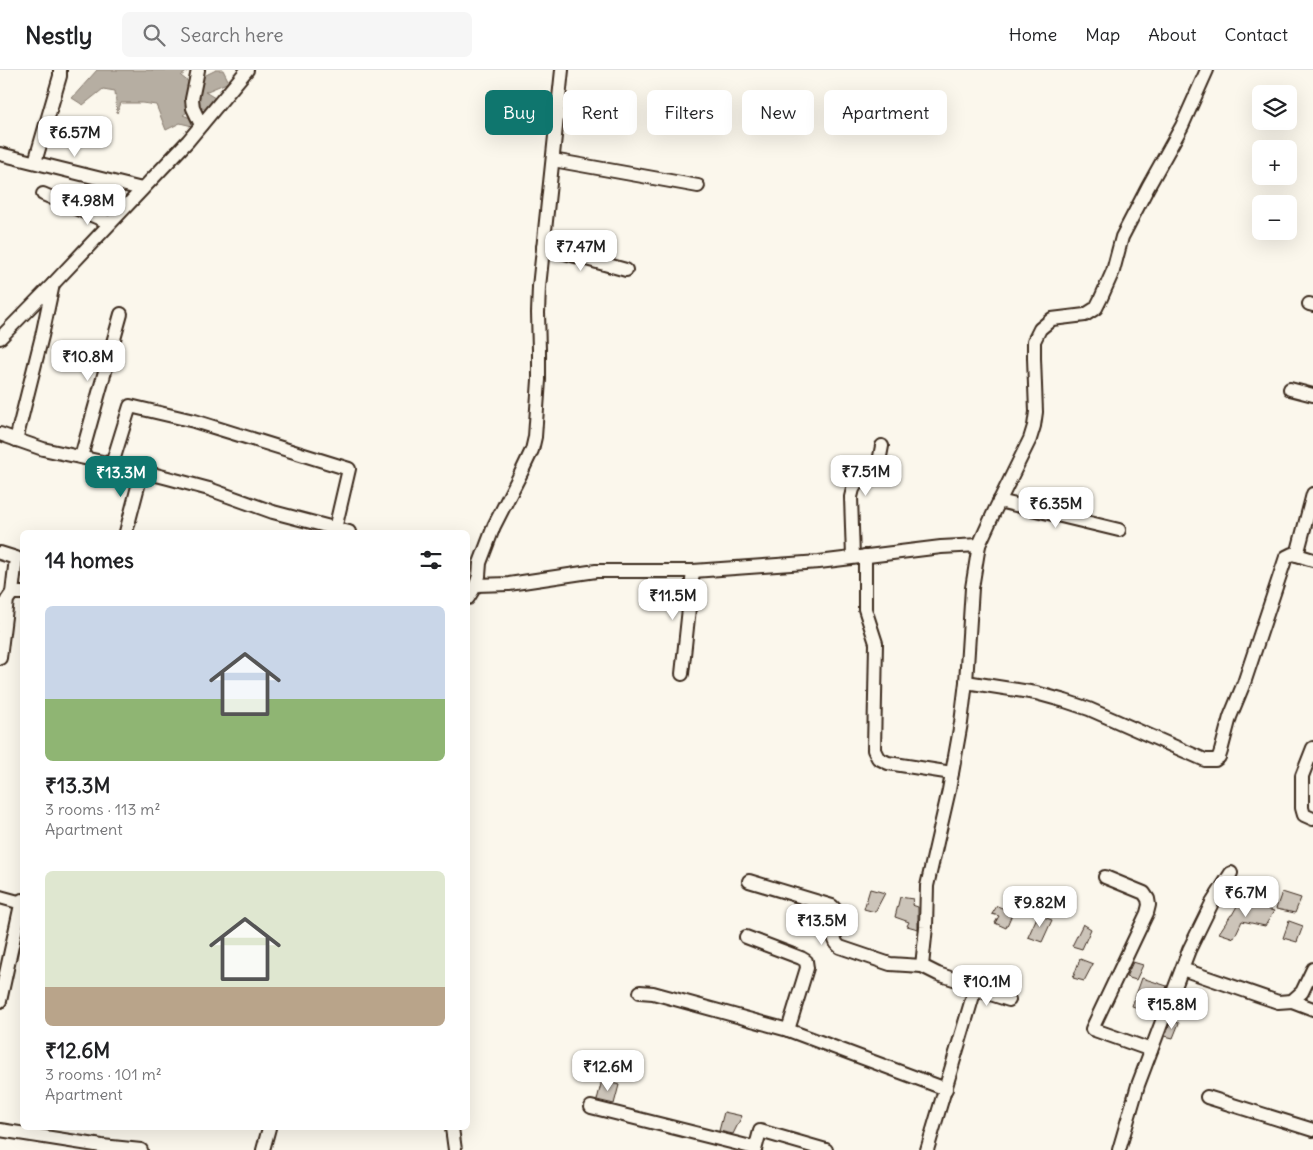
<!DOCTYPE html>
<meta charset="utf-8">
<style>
:root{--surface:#fff;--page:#f6f6f6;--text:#202124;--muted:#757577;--line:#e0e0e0;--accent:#0f766e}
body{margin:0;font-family:Delius,sans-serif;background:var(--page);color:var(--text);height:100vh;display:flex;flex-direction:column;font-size:19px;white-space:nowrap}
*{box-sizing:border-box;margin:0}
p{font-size:16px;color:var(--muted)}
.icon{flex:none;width:28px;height:28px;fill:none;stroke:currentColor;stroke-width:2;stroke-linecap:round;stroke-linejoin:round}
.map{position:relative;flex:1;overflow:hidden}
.panel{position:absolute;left:20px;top:460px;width:450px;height:600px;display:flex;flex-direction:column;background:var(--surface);border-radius:8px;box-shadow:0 5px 20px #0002}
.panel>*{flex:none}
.hud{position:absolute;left:485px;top:20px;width:475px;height:45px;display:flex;gap:10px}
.controls{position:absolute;left:1252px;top:15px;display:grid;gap:10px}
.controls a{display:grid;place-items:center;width:45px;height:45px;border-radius:8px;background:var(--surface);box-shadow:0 5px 20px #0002;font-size:25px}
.price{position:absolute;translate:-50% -42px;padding:0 11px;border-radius:10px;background:#fff;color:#222;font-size:16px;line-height:32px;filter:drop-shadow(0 1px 2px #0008)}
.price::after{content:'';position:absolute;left:50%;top:30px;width:15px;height:11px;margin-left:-8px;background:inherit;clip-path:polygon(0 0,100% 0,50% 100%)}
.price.selected{background:var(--accent);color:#fff}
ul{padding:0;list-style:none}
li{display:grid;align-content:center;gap:10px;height:265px;padding:0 25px}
li span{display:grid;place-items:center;height:155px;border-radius:8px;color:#555}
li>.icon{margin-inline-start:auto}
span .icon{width:90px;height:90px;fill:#fffc;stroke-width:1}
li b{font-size:21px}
h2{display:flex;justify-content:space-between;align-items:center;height:60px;padding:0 25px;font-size:21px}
.tag{padding:0 18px;border-radius:8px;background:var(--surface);box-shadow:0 5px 20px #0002;font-size:18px;line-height:45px}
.tag.selected{background:var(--accent);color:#fff}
header{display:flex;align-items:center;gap:30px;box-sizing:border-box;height:70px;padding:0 25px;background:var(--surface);border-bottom:1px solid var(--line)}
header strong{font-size:24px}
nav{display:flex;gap:28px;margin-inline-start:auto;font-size:18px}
.search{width:350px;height:45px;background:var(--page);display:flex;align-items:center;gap:12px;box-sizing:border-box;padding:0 18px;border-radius:8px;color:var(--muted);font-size:19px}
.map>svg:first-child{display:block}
.water{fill:#b6aea2;stroke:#85796d}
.building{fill:#ccc4b9;stroke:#3b2a1e}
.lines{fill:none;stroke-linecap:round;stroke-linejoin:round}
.minor-casing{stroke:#3b2a1e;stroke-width:16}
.minor{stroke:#fbf7ec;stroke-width:12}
</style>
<header>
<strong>Nestly</strong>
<div class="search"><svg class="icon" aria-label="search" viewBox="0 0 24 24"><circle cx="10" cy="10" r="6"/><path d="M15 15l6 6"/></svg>Search here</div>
<nav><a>Home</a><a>Map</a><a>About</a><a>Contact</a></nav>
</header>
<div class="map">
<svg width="1313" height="1080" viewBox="0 0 1313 1080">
<rect width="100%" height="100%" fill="#fbf7ec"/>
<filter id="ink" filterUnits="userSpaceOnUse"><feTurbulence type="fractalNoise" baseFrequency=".02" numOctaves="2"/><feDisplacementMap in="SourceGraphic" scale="10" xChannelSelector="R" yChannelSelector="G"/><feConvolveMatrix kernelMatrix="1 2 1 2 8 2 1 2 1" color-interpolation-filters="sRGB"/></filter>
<g filter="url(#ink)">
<path class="water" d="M97,0H189L181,6L190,13L216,0H223L229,12L205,22L215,28L208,41L188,31L193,38L183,45L195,50L192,56L180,53L166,60L156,35L142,33H121L117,43L115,21L103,19L83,35L72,28Z"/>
<g class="building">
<path d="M870,819L885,823L875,842L864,839Z"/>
<path d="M1282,822L1301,828L1295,843L1276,839Z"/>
<path d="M900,827L913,829L912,835L918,837V859L907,856L909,852L895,847Z"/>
<path d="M1241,829L1256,836L1274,841L1265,856L1242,851L1234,868L1219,863L1231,845H1232Z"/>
<path d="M997,836L1013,842L1006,858L995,853L999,846L992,844Z"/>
<path d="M1038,845L1052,850L1042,872L1028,867Z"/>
<path d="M1289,851L1303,856L1297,872L1283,868Z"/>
<path d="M1083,854L1091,859L1082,879L1072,876Z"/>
<path d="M1080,889L1093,894L1084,911L1073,908Z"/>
<path d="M1133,892L1143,895L1136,910L1126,907Z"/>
<path d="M1142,908L1167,916L1156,944L1132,936Z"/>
<path d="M1171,951L1179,953L1173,968L1165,966Z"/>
<path d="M602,1010L619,1015L614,1034L597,1030Z"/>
<path d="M724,1042L742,1046L733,1064L719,1061Z"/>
</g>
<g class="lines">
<g class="minor-casing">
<g id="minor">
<path d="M198,0L192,29L193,38L201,55"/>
<path d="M0,84L142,119"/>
<path d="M553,90L698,116"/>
<path d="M35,92L60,6V0"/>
<path d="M43,124L110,153"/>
<path d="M543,177L626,200"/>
<path d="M1309,234L1313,235"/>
<path d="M0,268L53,214L188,71L247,0"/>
<path d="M1290,319L1313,325"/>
<path d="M0,364L43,379L125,397L168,408L209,419L273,442L349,462"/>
<path d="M16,370L42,266L53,214"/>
<path d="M81,387L121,244"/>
<path d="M112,394L130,336L194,351L349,399L335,459"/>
<path d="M999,431L1119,460"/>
<path d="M126,462L142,401"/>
<path d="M0,483L16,488L12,523"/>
<path d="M1297,485L1313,490"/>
<path d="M865,486V539L876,573L874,680L878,688L888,693L952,703"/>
<path d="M853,487L851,427L853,419L858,411L870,405L878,397L882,376"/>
<path d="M476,515L509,514L596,501H693L819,492L941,477L979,475"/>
<path d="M468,528L476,515L479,506L480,493L494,456L522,401L532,380L535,367L539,310V280L538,243L539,217L562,0"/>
<path d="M0,588L7,530L12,523H22"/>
<path d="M682,604L693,501"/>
<path d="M966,612L1036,623L1065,631L1089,639L1205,690H1215L1219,687L1221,681L1230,647L1244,613L1286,487L1292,484L1297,485L1313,424"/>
<path d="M1313,678L1302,706V738L1304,745L1313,749"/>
<path d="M1105,807L1144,823L1148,829L1149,835L1147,843L1092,959L1151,980"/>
<path d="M749,811L832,836C847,849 825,865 840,877L890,894L922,896"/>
<path d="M0,827L22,833"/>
<path d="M746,867L801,888L806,891L807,898L788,960"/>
<path d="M1182,899L1278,932L1292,931L1302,922L1313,899"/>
<path d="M975,919L1009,930"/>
<path d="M640,922L653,923L788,960L946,1019"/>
<path d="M0,931L22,830"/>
<path d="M1292,931L1313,939"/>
<path d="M1207,1027L1313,1060"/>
<path d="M591,1037L755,1078"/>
<path d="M452,1058L455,1080"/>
<path d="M0,1060L102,1076L141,1080"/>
<path d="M263,1080L269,1058"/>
<path d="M755,1080L760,1061L826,1080"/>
<path d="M927,1080L975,919L969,914L938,904L922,896L926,857L927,816L949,720L961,653L966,612L972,518L979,475L995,440L1030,369L1034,356L1036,342L1034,288V271L1040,259L1052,249L1085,245L1096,238L1101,228L1113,201L1122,167L1148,117L1182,56L1207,0"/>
<path d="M1119,1080L1138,1015L1189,880L1212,833L1231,803"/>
</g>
</g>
<use href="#minor" class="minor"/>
</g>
</g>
</svg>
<div class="controls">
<a><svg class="icon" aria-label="layers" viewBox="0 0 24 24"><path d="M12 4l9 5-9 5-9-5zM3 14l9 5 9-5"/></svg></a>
<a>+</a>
<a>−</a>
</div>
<b class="price" style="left:75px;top:88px">₹6.57M</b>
<b class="price" style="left:88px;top:156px">₹4.98M</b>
<b class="price" style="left:581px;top:202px">₹7.47M</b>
<b class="price" style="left:88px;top:312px">₹10.8M</b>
<b class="price" style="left:866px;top:427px">₹7.51M</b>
<b class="price selected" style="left:121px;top:428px">₹13.3M</b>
<b class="price" style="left:1056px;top:459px">₹6.35M</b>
<b class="price" style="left:673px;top:551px">₹11.5M</b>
<b class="price" style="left:1246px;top:848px">₹6.7M</b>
<b class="price" style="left:1040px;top:858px">₹9.82M</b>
<b class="price" style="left:822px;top:876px">₹13.5M</b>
<b class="price" style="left:987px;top:937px">₹10.1M</b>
<b class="price" style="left:1172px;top:960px">₹15.8M</b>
<b class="price" style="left:608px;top:1022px">₹12.6M</b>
<div class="hud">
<a class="tag selected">Buy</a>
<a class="tag">Rent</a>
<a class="tag">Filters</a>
<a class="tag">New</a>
<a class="tag">Apartment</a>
</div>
<section class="panel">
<h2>14 homes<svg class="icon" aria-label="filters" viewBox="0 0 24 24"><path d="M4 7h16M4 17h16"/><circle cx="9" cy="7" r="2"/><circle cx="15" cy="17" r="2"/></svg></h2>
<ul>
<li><span style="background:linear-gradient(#c9d6e8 60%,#8fb573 0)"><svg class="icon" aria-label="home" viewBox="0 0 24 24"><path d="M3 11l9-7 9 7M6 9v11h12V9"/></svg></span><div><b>₹13.3M</b><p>3 rooms · 113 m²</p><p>Apartment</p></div></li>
<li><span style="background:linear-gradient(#dfe7d0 75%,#b9a48a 0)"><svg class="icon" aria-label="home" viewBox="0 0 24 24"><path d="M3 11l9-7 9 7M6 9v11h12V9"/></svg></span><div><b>₹12.6M</b><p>3 rooms · 101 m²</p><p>Apartment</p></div></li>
</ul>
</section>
</div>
